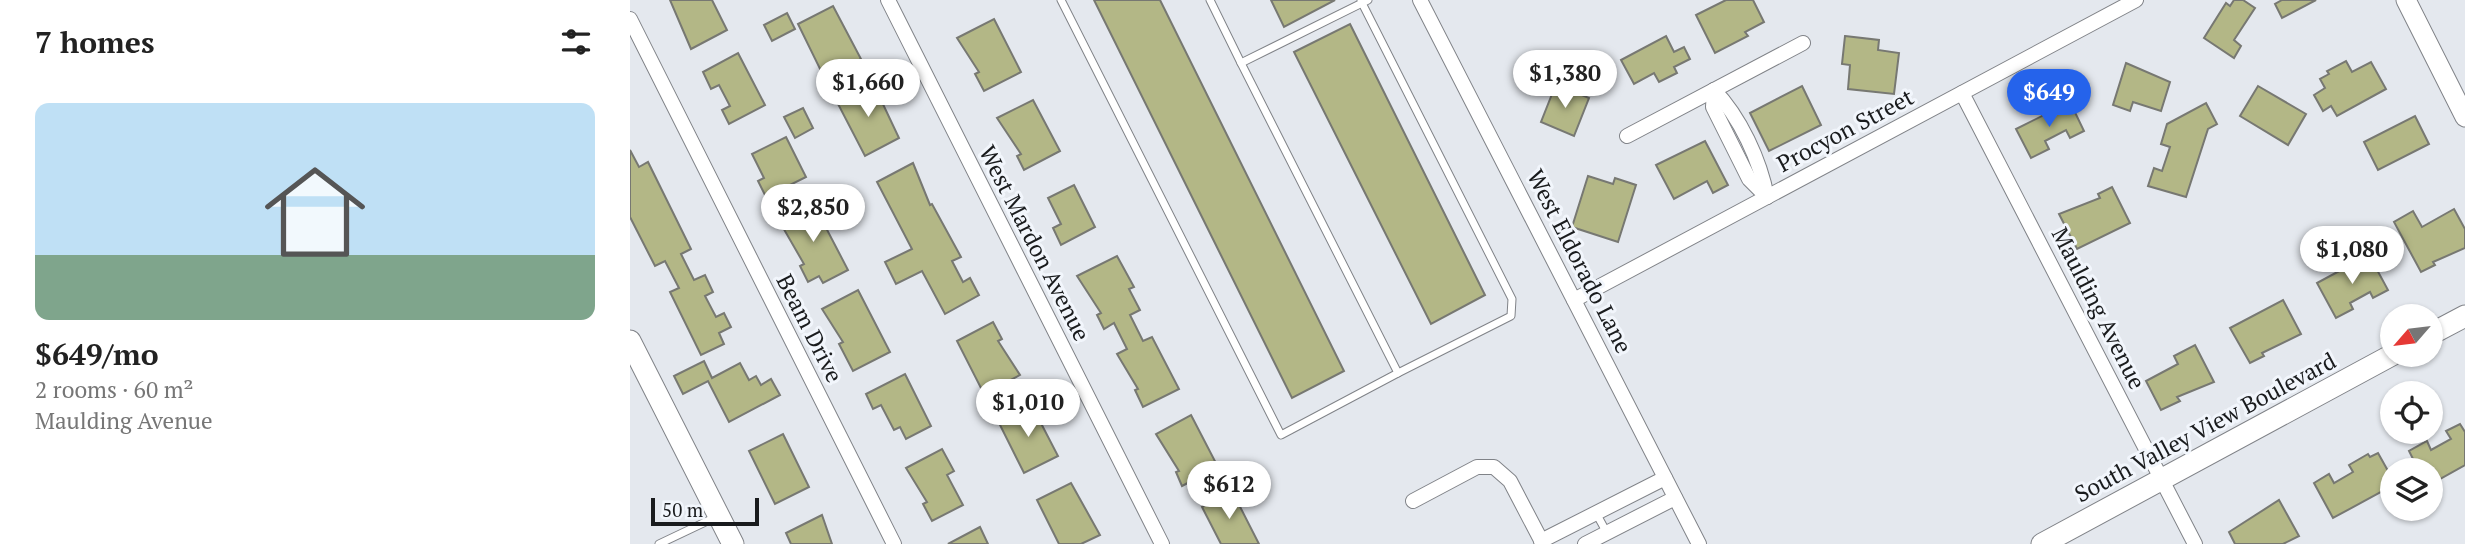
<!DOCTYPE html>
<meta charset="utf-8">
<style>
:root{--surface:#fff;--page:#f2f2f2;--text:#222;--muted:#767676;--line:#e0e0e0;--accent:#2563eb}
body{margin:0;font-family:"PT Serif",serif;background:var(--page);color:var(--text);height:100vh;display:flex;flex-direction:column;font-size:26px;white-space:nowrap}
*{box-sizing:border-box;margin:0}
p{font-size:23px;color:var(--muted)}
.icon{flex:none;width:38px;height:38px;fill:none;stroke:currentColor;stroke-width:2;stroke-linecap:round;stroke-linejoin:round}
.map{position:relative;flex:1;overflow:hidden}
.side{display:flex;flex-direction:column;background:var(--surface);width:630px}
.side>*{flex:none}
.needle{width:46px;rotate:242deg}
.tools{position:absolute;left:1750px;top:304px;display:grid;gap:14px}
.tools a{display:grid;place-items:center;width:63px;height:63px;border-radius:50%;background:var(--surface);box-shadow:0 2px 5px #0004;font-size:35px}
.scale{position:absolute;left:21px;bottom:18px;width:108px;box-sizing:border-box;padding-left:7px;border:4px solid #191b1d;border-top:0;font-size:19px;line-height:24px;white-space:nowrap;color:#191b1d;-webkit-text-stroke:5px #f2f6fc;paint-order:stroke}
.price{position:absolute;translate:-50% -60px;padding:0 16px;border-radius:24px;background:#fff;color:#222;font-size:23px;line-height:46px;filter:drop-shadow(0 2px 4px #0008)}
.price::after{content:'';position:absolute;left:50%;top:42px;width:21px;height:16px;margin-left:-10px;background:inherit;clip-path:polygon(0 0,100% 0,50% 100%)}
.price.on{background:var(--accent);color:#fff}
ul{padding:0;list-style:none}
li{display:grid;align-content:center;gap:14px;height:371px;padding:0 35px}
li+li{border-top:2px solid var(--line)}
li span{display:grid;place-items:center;height:217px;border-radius:14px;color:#555}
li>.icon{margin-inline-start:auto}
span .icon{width:126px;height:126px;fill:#fffc;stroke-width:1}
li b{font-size:30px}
h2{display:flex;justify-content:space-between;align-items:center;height:84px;padding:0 35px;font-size:30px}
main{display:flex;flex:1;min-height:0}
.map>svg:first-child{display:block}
.building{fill:#b3b786;stroke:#777872;stroke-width:2}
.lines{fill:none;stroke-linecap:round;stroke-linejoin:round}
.service-casing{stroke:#808388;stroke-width:9}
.minor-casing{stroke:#808388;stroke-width:16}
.tertiary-casing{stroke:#808388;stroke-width:21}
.secondary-casing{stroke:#808388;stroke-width:23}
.service{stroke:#fff;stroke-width:7}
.minor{stroke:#fff;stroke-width:14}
.tertiary{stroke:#fff;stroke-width:19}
.secondary{stroke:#fff;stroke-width:21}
.labels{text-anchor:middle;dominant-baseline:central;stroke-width:6;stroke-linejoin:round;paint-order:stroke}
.street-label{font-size:23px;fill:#191b1d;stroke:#f2f6fc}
</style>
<main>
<section class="side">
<h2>7 homes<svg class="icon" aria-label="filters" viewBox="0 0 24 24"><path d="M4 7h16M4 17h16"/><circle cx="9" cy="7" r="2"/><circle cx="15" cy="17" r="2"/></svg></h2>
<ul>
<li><span style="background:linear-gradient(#bfe0f5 70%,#7fa58c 0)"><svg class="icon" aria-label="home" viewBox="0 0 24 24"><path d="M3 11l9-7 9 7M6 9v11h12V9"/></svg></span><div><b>$649/mo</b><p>2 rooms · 60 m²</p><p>Maulding Avenue</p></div></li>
</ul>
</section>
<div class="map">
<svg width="1835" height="544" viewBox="0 0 1835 544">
<rect width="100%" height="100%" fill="#e4e8ee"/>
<g class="building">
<path d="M40,0H82L97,30L61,49Z"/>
<path d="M464,0H530L714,371L662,398Z"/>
<path d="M641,0H705L654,27Z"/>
<path d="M1096,0H1123L1134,22L1115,32L1118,36L1085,53L1066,15Z"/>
<path d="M1604,0H1613L1625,8L1604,40L1611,46L1604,58L1574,38L1596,3L1600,6Z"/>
<path d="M1652,0H1686L1652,18L1645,4Z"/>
<path d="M203,6L231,59L194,77L168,24Z"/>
<path d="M157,13L165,29L142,41L134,25Z"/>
<path d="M364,19L391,72L354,91L345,74L349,72L327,38Z"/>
<path d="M720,24L855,295L801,324L664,52Z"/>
<path d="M1036,36L1044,52L1054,47L1060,59L1044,67L1047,73L1029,82L1024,73L1004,84L991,60Z"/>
<path d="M1215,36L1249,40L1248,50L1269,53L1264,94L1218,89L1220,65L1212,64Z"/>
<path d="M108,53L135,105L99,124L92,110L100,106L89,85L81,89L73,72Z"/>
<path d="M1716,61L1722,72L1741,62L1756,89L1707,116L1701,106L1693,111L1684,95L1695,88L1690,79L1699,74L1697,71Z"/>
<path d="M1496,63L1540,82L1531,111L1503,102L1500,111L1483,105Z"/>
<path d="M243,83L269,138L235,156L207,102Z"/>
<path d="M926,84L959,98L944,136L911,122Z"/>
<path d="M1172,86L1191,125L1139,151L1120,113Z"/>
<path d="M1628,86L1676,114L1658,145L1610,116Z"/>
<path d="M403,100L430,151L394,170L387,156L391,154L367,118Z"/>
<path d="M1440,102L1454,131L1440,138L1436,130L1415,141L1419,149L1401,158L1386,129Z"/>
<path d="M1576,103L1587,124L1578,129L1556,197L1518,186L1524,168L1532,171L1540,147L1531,144L1537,124Z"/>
<path d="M173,108L183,128L165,138L154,117Z"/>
<path d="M1785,116L1799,144L1748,170L1734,142Z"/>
<path d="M156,137L176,177L136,197L128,181L134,178L122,154Z"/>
<path d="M1075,141L1098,185L1083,193L1077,181L1044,199L1026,165Z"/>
<path d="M0,150L9,167L18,162L61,249L51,254L64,280L75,275L83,292L75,296L86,317L94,313L101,327L89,333L94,344L71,355L40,292L49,288L35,261L25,266L0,217Z"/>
<path d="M283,163L300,205L302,204L331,257L322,261L333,282L340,278L349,295L315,314L292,271L266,284L255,262L282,249L247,182Z"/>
<path d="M958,176L983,184L985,178L1006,185L988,242L942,227Z"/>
<path d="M444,185L465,227L431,245L423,228L431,224L418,198Z"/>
<path d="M1482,187L1500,223L1447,249L1429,214L1470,198L1468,194Z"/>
<path d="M182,201L218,270L193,283L189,276L178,282L170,266L174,264L148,219Z"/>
<path d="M1824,209L1835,229V248L1803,262L1805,265L1791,272L1764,222L1783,211L1792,227Z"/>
<path d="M1739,255L1758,290L1743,298L1740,292L1720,303L1723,309L1706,318L1687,283Z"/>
<path d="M487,256L504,287L499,289L510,310L500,315L513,341L522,337L549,389L513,407L505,390L508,389L487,354L497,349L484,323L474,329L467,315L471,313L447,276Z"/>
<path d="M228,290L260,352L223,371L209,344L213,342L192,309Z"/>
<path d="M1653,300L1671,334L1632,353L1634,356L1620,363L1600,328Z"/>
<path d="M363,322L372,339L368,341L390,375L354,394L327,341Z"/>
<path d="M1565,345L1584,382L1547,397L1550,401L1531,410L1516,381L1548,364L1544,356Z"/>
<path d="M74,361L82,378L110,363L119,380L126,376L131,385L141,379L150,395L99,422L78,381L53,394L44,376Z"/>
<path d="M275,374L301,426L276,439L270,427L264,430L251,405L243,409L236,394Z"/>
<path d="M401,404L428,456L394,473L368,421Z"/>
<path d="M561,415L588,467L552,486L546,472L549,471L526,434Z"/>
<path d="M1830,424L1835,432V465L1801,484V471H1789L1779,451L1797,441L1801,450L1821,439L1816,431Z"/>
<path d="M153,434L179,487L145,504L119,451Z"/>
<path d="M312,449L324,471L317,475L333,505L302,521L293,504L297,502L276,468Z"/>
<path d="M1748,453L1762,478V486L1703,518L1684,483L1699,474L1704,483L1723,472L1719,465L1738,454L1740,457Z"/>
<path d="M441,483L470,535L451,544H429L407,500Z"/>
<path d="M602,491L629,544H591L572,507Z"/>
<path d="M1649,500L1669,536L1653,544H1605L1599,532Z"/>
<path d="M192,515L202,544H161L156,533Z"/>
<path d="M350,527L358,544H318Z"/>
</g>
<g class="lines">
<g class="service-casing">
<g id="service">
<path d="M431,0L651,435L768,373"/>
<path d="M580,0L611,63"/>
<path d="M731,0L732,3L882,299L881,316L768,373L611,63L732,3L738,0"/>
<path d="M966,513L977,533"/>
<path d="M29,544L88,516"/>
</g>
</g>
<g class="minor-casing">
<g id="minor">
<path d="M258,0L532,544"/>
<path d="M790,0L1069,544"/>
<path d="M0,19L264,544"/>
<path d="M1084,90L1083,107L1119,179L1137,197"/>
<path d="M1084,90C1110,117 1130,160 1137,197"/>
<path d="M1332,93L1565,544"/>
<path d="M997,136L1173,43"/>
<path d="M944,300L1506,0"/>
<path d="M783,501L847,467H864L880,481L913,544"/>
<path d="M911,541L1035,478"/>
<path d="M955,544L1045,498"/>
</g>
</g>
<g class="tertiary-casing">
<path id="tertiary" d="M1776,0L1835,117"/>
</g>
<g class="secondary-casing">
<g id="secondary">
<path d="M1801,334L1835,316"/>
<path d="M0,341L103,544"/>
<path d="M1412,544L1762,355"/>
</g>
</g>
<use href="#service" class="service"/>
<use href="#minor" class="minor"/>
<use href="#tertiary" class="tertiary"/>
<use href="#secondary" class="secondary"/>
</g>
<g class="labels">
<g class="street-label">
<text transform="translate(1215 130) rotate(-28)">Procyon Street</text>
<text transform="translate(405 243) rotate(63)">West Mardon Avenue</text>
<text transform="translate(950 261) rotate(63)">West Eldorado Lane</text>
<text transform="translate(1469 308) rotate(63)">Maulding Avenue</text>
<text transform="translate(180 328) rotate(63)">Beam Drive</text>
<text transform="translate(1575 427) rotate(-28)">South Valley View Boulevard</text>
</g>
</g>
</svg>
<div class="tools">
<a><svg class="needle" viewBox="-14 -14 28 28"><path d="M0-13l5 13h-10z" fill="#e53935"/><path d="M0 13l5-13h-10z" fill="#767676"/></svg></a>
<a><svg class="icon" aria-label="locate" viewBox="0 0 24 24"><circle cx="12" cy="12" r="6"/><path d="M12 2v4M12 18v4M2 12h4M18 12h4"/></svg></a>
<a><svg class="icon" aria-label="layers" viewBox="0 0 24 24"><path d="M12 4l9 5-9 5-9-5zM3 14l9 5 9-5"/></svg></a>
</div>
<div class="scale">50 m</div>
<b class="price" style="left:935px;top:110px">$1,380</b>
<b class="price" style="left:238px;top:119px">$1,660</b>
<b class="price on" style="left:1419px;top:129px">$649</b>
<b class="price" style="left:183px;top:244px">$2,850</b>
<b class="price" style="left:1722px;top:286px">$1,080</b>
<b class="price" style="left:398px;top:439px">$1,010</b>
<b class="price" style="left:599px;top:521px">$612</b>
</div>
</main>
